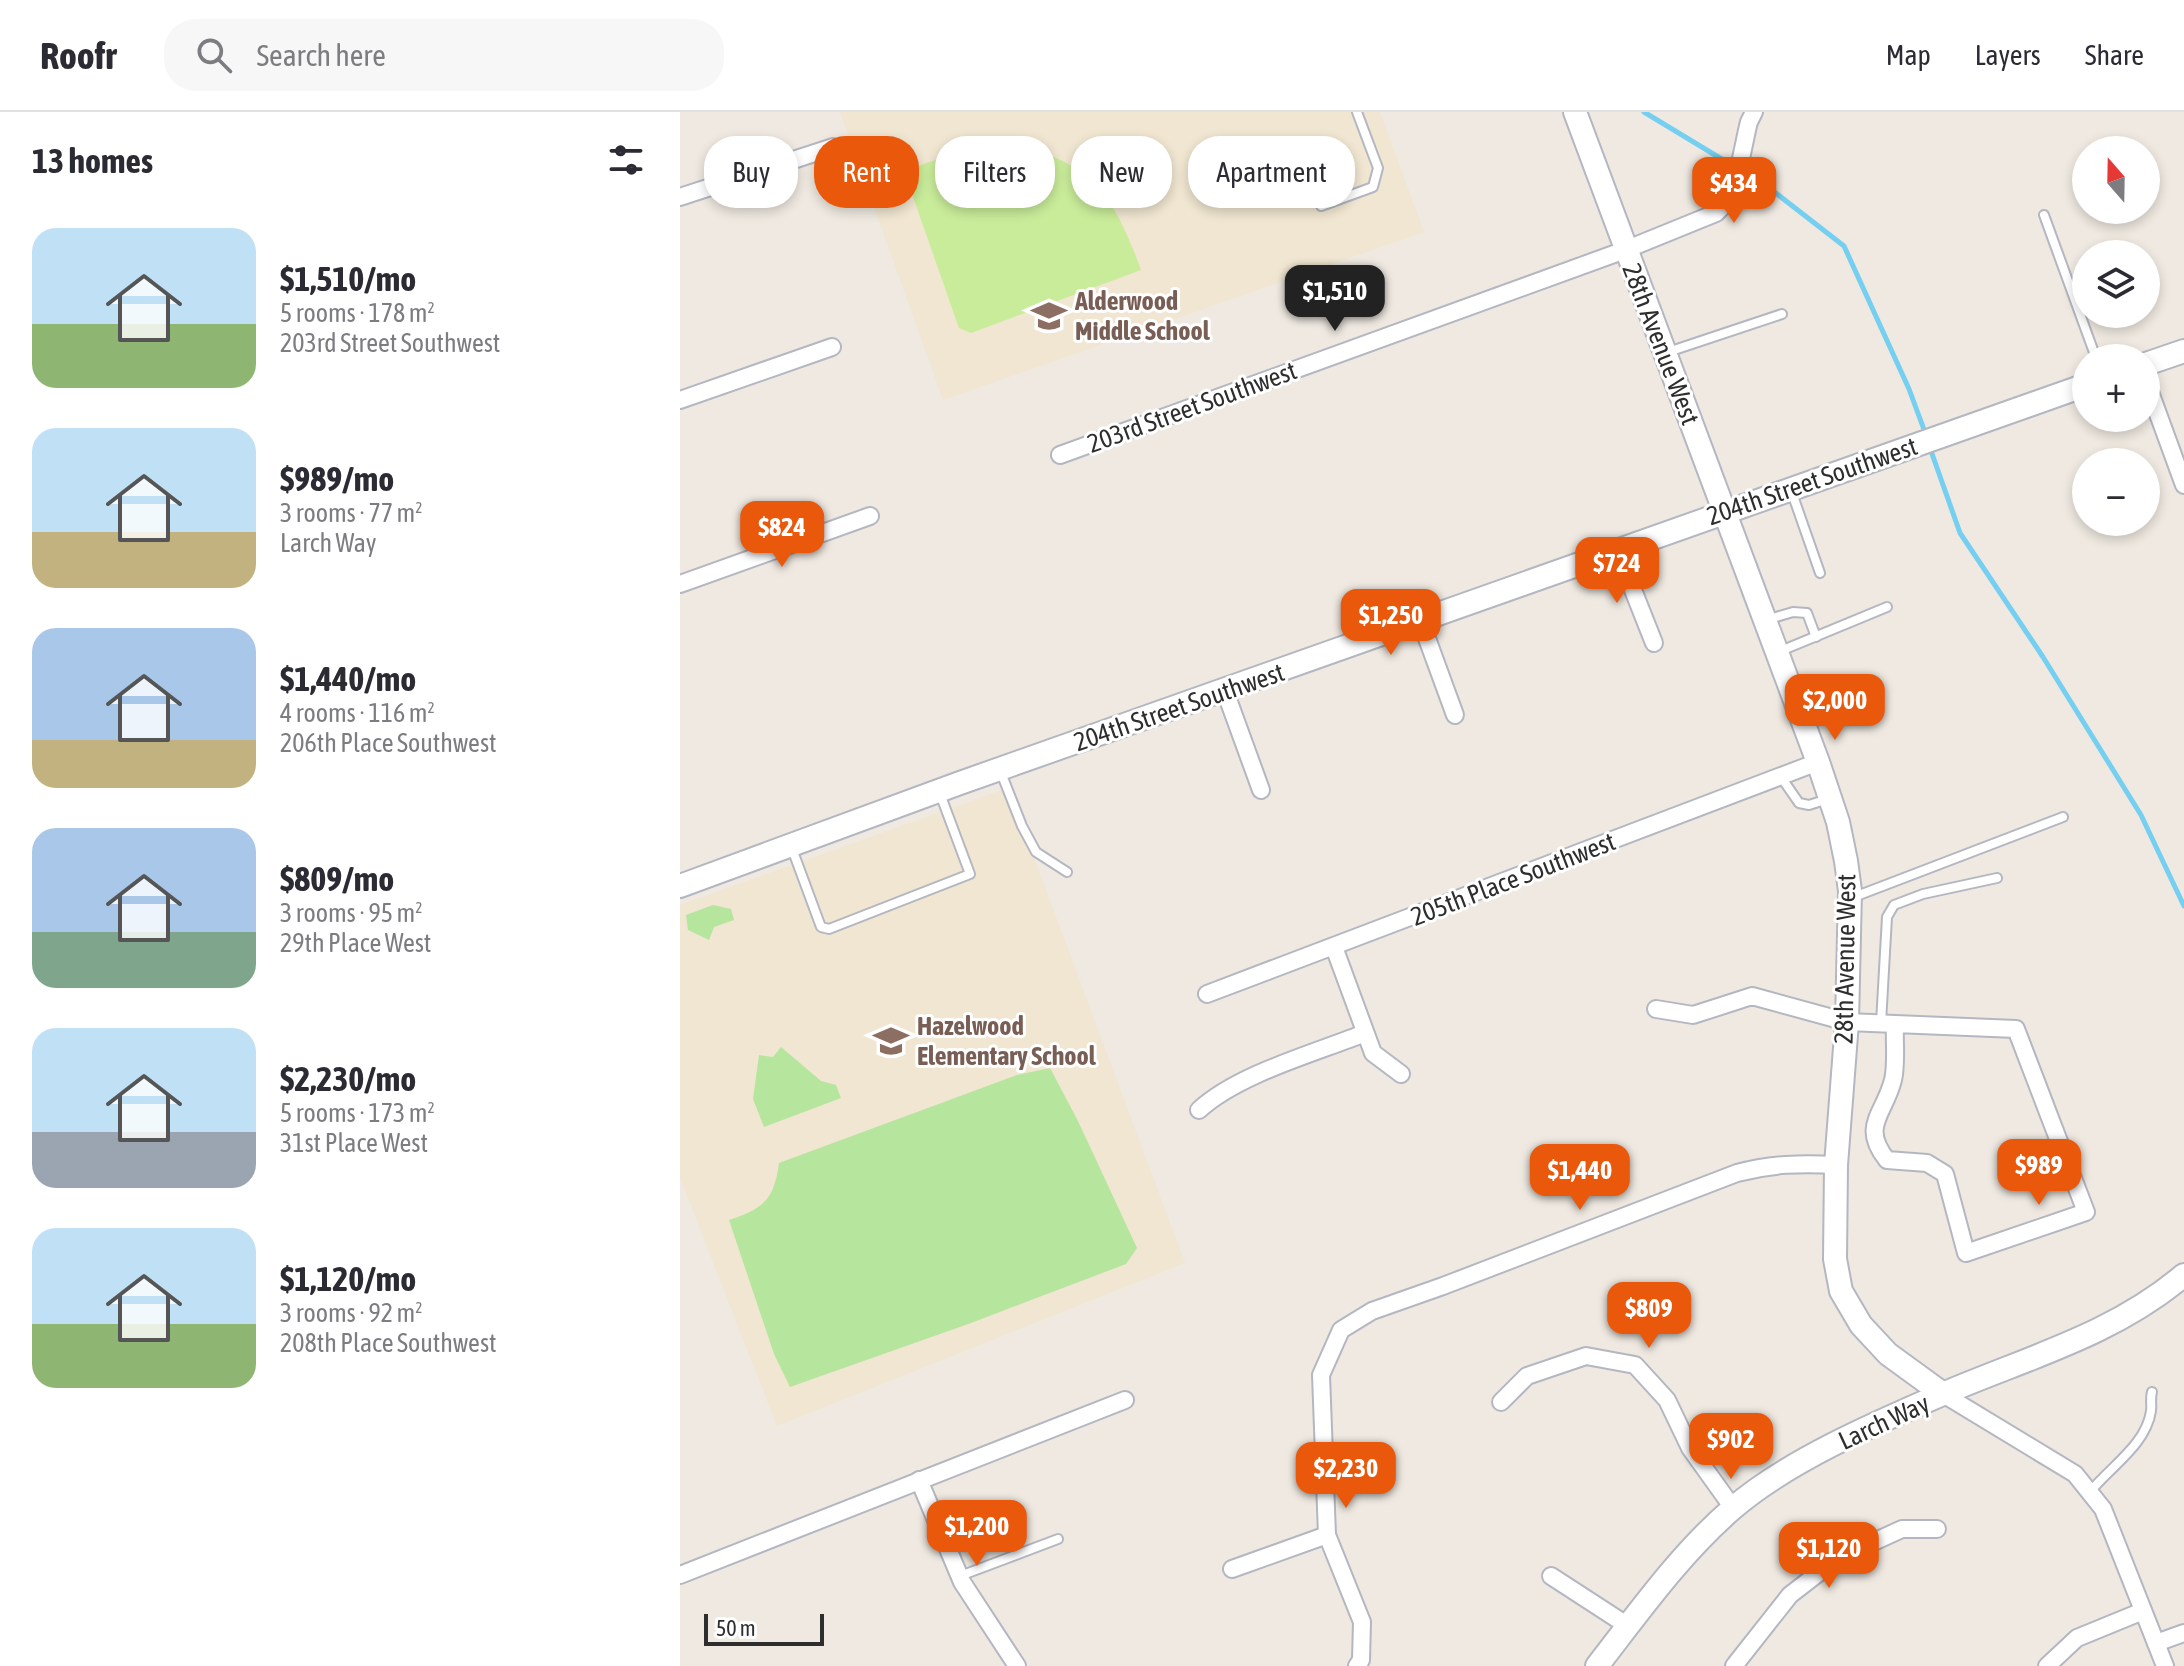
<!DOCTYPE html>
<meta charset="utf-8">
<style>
:root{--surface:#fff;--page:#f7f7f7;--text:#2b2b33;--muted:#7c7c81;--line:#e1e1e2;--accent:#ea580c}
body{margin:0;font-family:"Asap Condensed",sans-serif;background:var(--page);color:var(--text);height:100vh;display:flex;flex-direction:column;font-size:30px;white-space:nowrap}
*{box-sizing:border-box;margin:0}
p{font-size:26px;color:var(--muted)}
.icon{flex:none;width:44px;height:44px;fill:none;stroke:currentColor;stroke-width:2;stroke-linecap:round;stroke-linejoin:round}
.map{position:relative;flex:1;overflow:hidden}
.details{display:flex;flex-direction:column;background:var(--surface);width:680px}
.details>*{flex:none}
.hud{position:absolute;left:24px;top:24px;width:760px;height:72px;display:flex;gap:16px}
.needle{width:52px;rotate:340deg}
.controls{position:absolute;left:1392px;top:24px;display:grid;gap:16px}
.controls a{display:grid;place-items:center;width:88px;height:88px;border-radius:50%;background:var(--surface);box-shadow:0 4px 12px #0003;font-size:40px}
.scale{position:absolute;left:24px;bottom:20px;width:120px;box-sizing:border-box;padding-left:8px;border:4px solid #2e2e2e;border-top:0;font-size:22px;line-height:28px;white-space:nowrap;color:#2e2e2e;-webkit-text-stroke:6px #fff;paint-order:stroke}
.price{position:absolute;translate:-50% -68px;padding:0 18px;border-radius:16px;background:var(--accent);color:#fff;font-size:26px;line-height:52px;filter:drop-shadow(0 2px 4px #0008)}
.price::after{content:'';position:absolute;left:50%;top:48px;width:24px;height:18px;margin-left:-12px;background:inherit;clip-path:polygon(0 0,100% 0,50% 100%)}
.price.selected{background:#222;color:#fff}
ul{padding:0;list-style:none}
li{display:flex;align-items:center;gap:24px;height:200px;padding:0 32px}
li span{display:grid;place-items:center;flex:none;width:224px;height:160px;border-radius:24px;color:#555}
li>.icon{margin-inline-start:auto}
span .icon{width:96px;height:96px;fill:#fffc;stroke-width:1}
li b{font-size:34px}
h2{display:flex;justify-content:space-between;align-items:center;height:96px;padding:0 32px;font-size:34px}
.tag{padding:0 28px;border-radius:32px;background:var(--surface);box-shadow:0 4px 12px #0003;font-size:28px;line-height:72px}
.tag.selected{background:var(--accent);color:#fff}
header{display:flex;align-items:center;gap:48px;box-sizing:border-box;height:112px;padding:0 40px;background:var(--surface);border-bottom:2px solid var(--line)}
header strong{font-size:38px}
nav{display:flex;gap:44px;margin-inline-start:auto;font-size:28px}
.search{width:560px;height:72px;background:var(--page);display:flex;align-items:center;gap:20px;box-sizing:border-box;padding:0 28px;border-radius:32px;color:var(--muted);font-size:30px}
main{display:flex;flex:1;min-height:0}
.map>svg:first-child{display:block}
.education{fill:#f0e6d1}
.green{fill:#b6e59e}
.pitch{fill:#c9ec9a}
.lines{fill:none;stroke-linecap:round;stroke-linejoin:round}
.stream{stroke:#75cff0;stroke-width:5}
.lane-casing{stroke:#b4b7c1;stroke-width:12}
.street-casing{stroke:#b4b7c1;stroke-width:20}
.secondary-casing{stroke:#b4b7c1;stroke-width:26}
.lane{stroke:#fff;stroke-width:8}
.street{stroke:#fff;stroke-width:16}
.secondary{stroke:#fff;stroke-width:22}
.labels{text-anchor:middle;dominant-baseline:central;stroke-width:6;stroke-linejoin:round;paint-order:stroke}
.education-label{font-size:26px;font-weight:bold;fill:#785e54;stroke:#fff;text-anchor:start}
.street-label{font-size:26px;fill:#2e2e2e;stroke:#fff}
</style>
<header>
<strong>Roofr</strong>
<div class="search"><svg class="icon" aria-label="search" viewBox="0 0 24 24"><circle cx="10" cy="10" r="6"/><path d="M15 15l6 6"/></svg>Search here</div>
<nav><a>Map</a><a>Layers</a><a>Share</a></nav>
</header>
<main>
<section class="details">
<h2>13 homes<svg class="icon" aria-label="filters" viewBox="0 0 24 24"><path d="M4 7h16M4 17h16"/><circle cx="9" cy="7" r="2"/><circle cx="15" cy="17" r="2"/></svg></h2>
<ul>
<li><span style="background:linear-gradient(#bfe0f5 60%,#8fb573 0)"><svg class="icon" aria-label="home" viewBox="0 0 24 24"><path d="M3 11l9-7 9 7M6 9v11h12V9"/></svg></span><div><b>$1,510/mo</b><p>5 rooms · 178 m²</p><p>203rd Street Southwest</p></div></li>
<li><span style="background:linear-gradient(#bfe0f5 65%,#c2b280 0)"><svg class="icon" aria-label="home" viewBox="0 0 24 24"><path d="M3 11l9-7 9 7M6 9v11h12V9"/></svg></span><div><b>$989/mo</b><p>3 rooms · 77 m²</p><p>Larch Way</p></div></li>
<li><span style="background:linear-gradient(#a9c7e8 70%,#c2b280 0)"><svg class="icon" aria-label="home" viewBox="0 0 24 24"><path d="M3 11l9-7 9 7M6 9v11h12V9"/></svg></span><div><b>$1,440/mo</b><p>4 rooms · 116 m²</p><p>206th Place Southwest</p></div></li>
<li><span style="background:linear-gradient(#a9c7e8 65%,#7fa58c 0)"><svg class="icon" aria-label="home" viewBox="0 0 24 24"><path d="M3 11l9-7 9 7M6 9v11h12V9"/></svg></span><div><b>$809/mo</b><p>3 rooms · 95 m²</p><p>29th Place West</p></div></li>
<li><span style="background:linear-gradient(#bfe0f5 65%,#9aa5b1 0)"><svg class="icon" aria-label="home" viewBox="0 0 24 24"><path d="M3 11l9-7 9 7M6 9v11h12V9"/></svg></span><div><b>$2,230/mo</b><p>5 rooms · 173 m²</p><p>31st Place West</p></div></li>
<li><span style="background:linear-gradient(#bfe0f5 60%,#8fb573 0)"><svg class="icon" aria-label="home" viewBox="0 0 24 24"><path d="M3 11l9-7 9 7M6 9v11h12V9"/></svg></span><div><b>$1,120/mo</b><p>3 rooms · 92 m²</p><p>208th Place Southwest</p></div></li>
</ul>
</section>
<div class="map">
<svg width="1504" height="1554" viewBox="0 0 1504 1554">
<rect width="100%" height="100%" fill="#efe9e1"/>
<g class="education">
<path d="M160,0H700L744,120L263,288Z"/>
<path d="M328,676L505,1151L97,1314L0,1066V793Z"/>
</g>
<g class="green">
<path d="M33,793L51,797L54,808L34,815L29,828L8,818L6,803Z"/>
<path d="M101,935L141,969L156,973L161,986L84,1015L73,987L79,943L93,945Z"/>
<path d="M370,956L398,1009L457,1136L446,1152L291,1211L110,1275L94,1242L49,1108C84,1096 94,1088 99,1051L337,963Z"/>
</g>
<path class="pitch" d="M313,37C327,38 343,36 356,39C420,56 440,101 461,158L291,221L279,216L224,59L264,45Z"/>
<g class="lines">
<g class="stream">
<path d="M964,0L1088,75L1164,134L1229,277L1246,323"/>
<path d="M1250,336L1280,421L1363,545L1461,703L1504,794"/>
</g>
<g class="lane-casing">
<g id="lane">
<path d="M641,94L693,75L698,56L677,0"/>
<path d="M1364,103L1416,246"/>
<path d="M985,241L1102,202"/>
<path d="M1112,381L1140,461"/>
<path d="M1086,508L1113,500L1127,501L1136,525"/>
<path d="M1098,540L1207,495"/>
<path d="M320,658L342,714L356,740L387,760"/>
<path d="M1101,665L1119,691L1129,693L1148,687"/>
<path d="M111,734L141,815L149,817L290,762L259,679"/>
<path d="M1174,785L1383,705"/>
<path d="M1201,911L1207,805L1214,793L1243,782L1317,766"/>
<path d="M1410,1380C1430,1355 1466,1333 1471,1299C1472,1293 1470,1287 1472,1280"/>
<path d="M280,1464L378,1427"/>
</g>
</g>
<g class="street-casing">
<g id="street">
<path d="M0,85L153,35"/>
<path d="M1466,269L1504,373"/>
<path d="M0,288L152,235"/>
<path d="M380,343L945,138L1036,101C1058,83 1062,36 1069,10L1074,0"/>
<path d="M938,440L974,531"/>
<path d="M0,472L190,404"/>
<path d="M741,510L775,603"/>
<path d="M545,579L581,678"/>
<path d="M654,835L693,941L721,962"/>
<path d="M527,882L1138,650"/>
<path d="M976,897L1013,903L1072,884L1167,910L1336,917L1406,1100L1286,1141L1265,1062L1247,1051L1207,1048C1180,1014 1204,1003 1213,968C1217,951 1214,929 1215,912"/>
<path d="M519,998C558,962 635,941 685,921"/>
<path d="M1263,1282L1395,1362L1423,1397L1485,1554"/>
<path d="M821,1290L847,1264L906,1244L955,1253L987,1288L1010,1336L1053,1396"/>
<path d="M239,1368L282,1470L337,1554"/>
<path d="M552,1457L647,1423"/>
<path d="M0,1463L445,1288"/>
<path d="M871,1464L948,1514"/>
<path d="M1476,1531L1504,1521"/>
<path d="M677,1554L681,1548L682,1510L647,1423L641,1263L661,1218L692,1199L763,1174L1057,1061C1091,1052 1121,1051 1156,1053"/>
<path d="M1054,1554L1110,1483L1141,1459L1176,1438L1222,1417H1257"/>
<path d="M1367,1554L1397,1526L1463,1499"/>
</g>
</g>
<g class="secondary-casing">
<g id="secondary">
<path d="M895,0L1138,650L1158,710L1166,749L1170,779L1167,910L1156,1053L1155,1147L1161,1179L1181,1213L1208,1242L1263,1282"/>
<path d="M1466,252L1504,239"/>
<path d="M0,774L280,671L1406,273"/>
<path d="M917,1554C959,1500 1000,1442 1052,1397C1107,1349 1198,1310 1265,1281C1349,1245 1433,1223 1504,1163"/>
</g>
</g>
<use href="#lane" class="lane"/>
<use href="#street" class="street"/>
<use href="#secondary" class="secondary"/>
</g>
<defs>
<g id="school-bare" transform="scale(2.76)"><path d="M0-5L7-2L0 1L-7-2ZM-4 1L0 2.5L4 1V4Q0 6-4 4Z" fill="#8d6e63" stroke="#fff" stroke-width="2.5" paint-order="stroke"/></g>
</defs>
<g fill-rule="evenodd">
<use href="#school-bare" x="369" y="204"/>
<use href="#school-bare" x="211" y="929"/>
</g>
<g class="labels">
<g class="education-label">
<text x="395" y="189">Alderwood<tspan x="395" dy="30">Middle School</tspan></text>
<text x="237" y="914">Hazelwood<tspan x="237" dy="30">Elementary School</tspan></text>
</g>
<g class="street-label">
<text transform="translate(981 232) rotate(69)">28th Avenue West</text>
<text transform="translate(512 295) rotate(-20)">203rd Street Southwest</text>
<text transform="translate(1132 369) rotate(-19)">204th Street Southwest</text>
<text transform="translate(499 595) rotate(-19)">204th Street Southwest</text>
<text transform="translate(833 767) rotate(-21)">205th Place Southwest</text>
<text transform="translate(1165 847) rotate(-89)">28th Avenue West</text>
<text transform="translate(1204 1310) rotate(-25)">Larch Way</text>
</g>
</g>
</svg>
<div class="controls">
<a><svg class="needle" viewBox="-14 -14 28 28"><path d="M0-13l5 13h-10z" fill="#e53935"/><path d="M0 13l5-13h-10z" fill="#7c7c81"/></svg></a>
<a><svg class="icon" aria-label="layers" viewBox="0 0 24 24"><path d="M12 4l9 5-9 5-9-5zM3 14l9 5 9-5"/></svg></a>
<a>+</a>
<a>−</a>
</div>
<div class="scale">50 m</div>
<b class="price" style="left:1054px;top:113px">$434</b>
<b class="price selected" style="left:655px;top:221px">$1,510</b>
<b class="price" style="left:102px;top:457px">$824</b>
<b class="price" style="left:937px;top:493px">$724</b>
<b class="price" style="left:711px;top:545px">$1,250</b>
<b class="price" style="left:1155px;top:630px">$2,000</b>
<b class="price" style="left:1359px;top:1095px">$989</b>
<b class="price" style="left:900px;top:1100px">$1,440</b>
<b class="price" style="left:969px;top:1238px">$809</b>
<b class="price" style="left:1051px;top:1369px">$902</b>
<b class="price" style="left:666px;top:1398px">$2,230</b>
<b class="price" style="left:297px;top:1456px">$1,200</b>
<b class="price" style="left:1149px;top:1478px">$1,120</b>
<div class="hud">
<a class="tag">Buy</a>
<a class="tag selected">Rent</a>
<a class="tag">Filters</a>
<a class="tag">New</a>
<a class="tag">Apartment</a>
</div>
</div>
</main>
